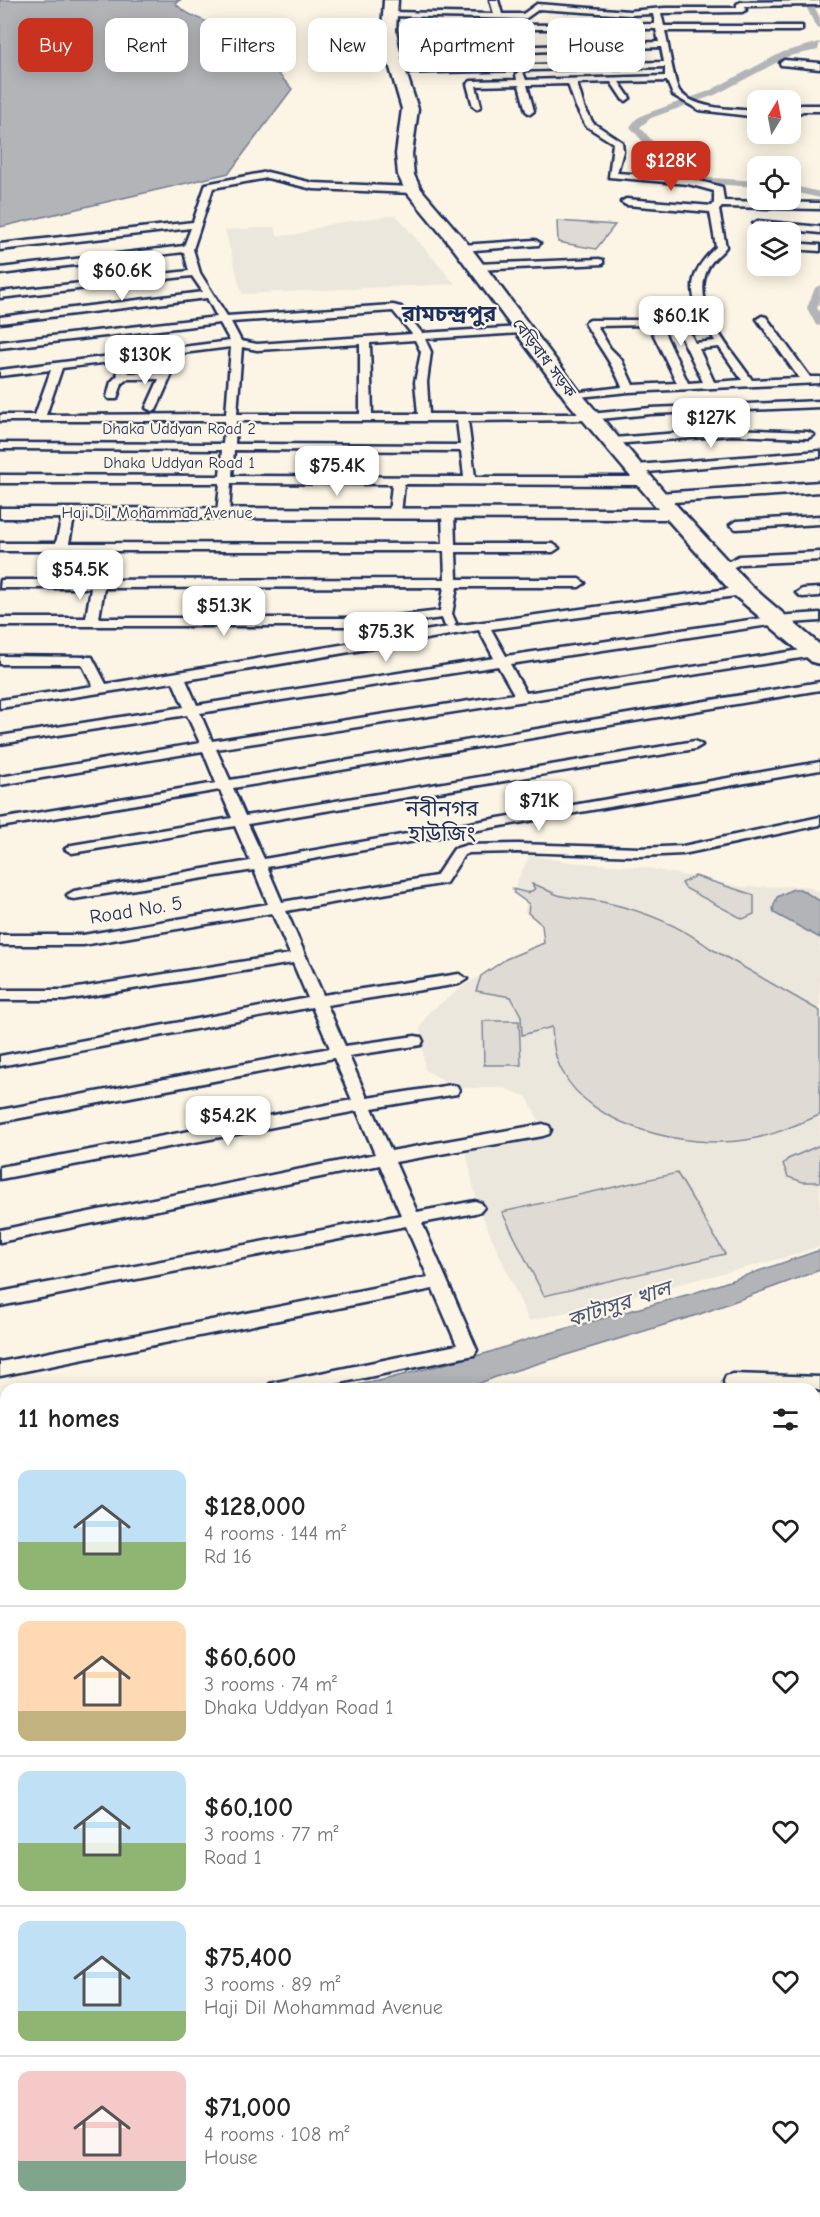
<!DOCTYPE html>
<meta charset="utf-8">
<style>
:root{--surface:#fff;--page:#f2f2f2;--text:#222;--muted:#767676;--line:#e0e0e0;--accent:#c8321e}
body{margin:0;font-family:"Comic Neue","Noto Sans Bengali",sans-serif;background:var(--page);color:var(--text);height:100vh;display:flex;flex-direction:column;font-size:22px;white-space:nowrap}
*{box-sizing:border-box;margin:0}
p{font-size:20px;color:var(--muted)}
.icon{flex:none;width:33px;height:33px;fill:none;stroke:currentColor;stroke-width:2;stroke-linecap:round;stroke-linejoin:round}
.map{position:relative;flex:1;overflow:hidden}
.drawer{position:absolute;left:0px;top:1383px;width:820px;height:834px;display:flex;flex-direction:column;background:var(--surface);border-radius:18px 18px 0 0;box-shadow:0 3px 15px #0003}
.drawer>*{flex:none}
.top-card{position:absolute;left:18px;top:18px;width:784px;height:54px;display:flex;gap:12px}
.needle{width:39px;rotate:10deg}
.controls{position:absolute;left:747px;top:90px;display:grid;gap:12px}
.controls a{display:grid;place-items:center;width:54px;height:54px;border-radius:12px;background:var(--surface);box-shadow:0 3px 15px #0003;font-size:30px}
.price{position:absolute;translate:-50% -51px;padding:0 14px;border-radius:12px;background:#fff;color:#222;font-size:20px;line-height:39px;filter:drop-shadow(0 2px 3px #0008)}
.price::after{content:'';position:absolute;left:50%;top:36px;width:18px;height:14px;margin-left:-9px;background:inherit;clip-path:polygon(0 0,100% 0,50% 100%)}
.price.on{background:var(--accent);color:#fff}
ul{padding:0;list-style:none}
li{display:flex;align-items:center;gap:18px;height:150px;padding:0 18px}
li+li{border-top:2px solid var(--line)}
li span{display:grid;place-items:center;flex:none;width:168px;height:120px;border-radius:12px;color:#555}
li>.icon{margin-inline-start:auto}
span .icon{width:72px;height:72px;fill:#fffc;stroke-width:1}
li b{font-size:26px}
h2{display:flex;justify-content:space-between;align-items:center;height:72px;padding:0 18px;font-size:26px}
.chip{padding:0 21px;border-radius:12px;background:var(--surface);box-shadow:0 3px 15px #0003;font-size:21px;line-height:54px}
.chip.on{background:var(--accent);color:#fff}
.map>svg:first-child{display:block}
.built{fill:#ece7dc}
.green{fill:#dfdbd4;stroke:#7d8599;stroke-width:1.5}
.water{fill:#b2b4b8;stroke:#767f94;stroke-width:1.5}
.lines{fill:none;stroke-linecap:round;stroke-linejoin:round}
.canal{fill:#b2b4b8;fill-rule:evenodd}
.minor-casing{stroke:#1b2f5e;stroke-width:5}
.tertiary-casing{stroke:#1b2f5e;stroke-width:5}
.trunk-casing{stroke:#1b2f5e;stroke-width:5}
.minor{fill:#fcf5e5;fill-rule:evenodd}
.tertiary{fill:#fcf5e5;fill-rule:evenodd}
.trunk{fill:#fcf5e5;fill-rule:evenodd}
.labels{text-anchor:middle;dominant-baseline:central;stroke-width:4.5;stroke-linejoin:round;paint-order:stroke}
.far-street-label{font-size:16px;fill:#1b2f5e;stroke:#fcf5e5}
.street-label{font-size:20px;fill:#1b2f5e;stroke:#fcf5e5}
.water-label{font-size:21px;font-style:italic;fill:#485779;stroke:#fcf5e5}
.far-district-label{font-size:22px;font-weight:bold;fill:#1b2f5e;stroke:#fcf5e5}
.quarter-label{font-size:22px;fill:#1b2f5e;stroke:#fcf5e5}
</style>
<div class="map">
<svg width="820" height="2217" viewBox="0 0 820 2217">
<rect width="100%" height="100%" fill="#fcf5e5"/>
<filter id="ink" filterUnits="userSpaceOnUse"><feTurbulence type="fractalNoise" baseFrequency=".0167" numOctaves="2"/><feDisplacementMap in="SourceGraphic" scale="12" xChannelSelector="R" yChannelSelector="G"/><feConvolveMatrix kernelMatrix="1 2 1 2 8 2 1 2 1" color-interpolation-filters="sRGB"/></filter>
<g filter="url(#ink)">
<g class="built">
<path d="M396,215L455,284L242,294L225,230L275,227L278,236L298,234L329,224Z"/>
<path d="M530,855L569,862L642,867L742,887L807,886L820,893V1246L784,1258L529,1321L477,1204L466,1152L547,1136L527,1097L504,1088H457L425,1070L420,1028L428,1013L461,988L506,959L544,943L542,925L525,912L526,902L514,893L516,883Z"/>
</g>
<g class="green">
<path d="M557,221L615,225L596,249L558,242Z"/>
<path d="M695,876L754,895V914L743,919L685,888L682,883Z"/>
<path d="M532,884C543,886 551,894 562,896C575,899 590,899 603,902C641,910 679,925 710,948L820,1011V1115C795,1125 773,1136 746,1140C688,1149 591,1128 562,1071C554,1056 553,1043 552,1027L522,1035L521,1016L511,997L476,991L481,976L506,959L544,943L542,925L528,913L529,904L514,893L513,889L528,893L535,889Z"/>
<path d="M483,1021H519L521,1065H484Z"/>
<path d="M820,1145V1182H803L788,1177L783,1164L788,1159Z"/>
<path d="M677,1173L725,1254L544,1296L502,1212Z"/>
</g>
<g class="water">
<path d="M0,0H180L175,3C189,18 209,21 227,31C254,45 272,67 292,89L229,173L0,227Z"/>
<path d="M793,889H800L820,901V938L774,913L773,908L777,897Z"/>
<path d="M820,1250V1270L700,1314L504,1374L464,1389H335L383,1380L487,1353L529,1339L697,1292Z"/>
</g>
<g class="lines">
<g class="canal">
<path d="M803,0H811L820,18V29L816,27Z"/>
<path d="M820,42L818,50L789,56L715,95L651,118L640,127L655,144L660,162L666,168L696,177L758,181V187L695,183L660,172L651,163L646,145L630,127L636,119L645,114L709,91L783,52Z"/>
<path d="M790,185L820,192V198L790,191Z"/>
<path d="M820,285V301L817,308L820,313V326L816,325L807,308L815,288Z"/>
</g>
<g class="minor-casing">
<g id="minor">
<path d="M490,0H498L502,14H523L537,4L629,11L665,8H737V4L741,2L820,1V5L745,6L746,10L742,12L661,13L664,26H802V30L799,31H665C668,43 674,85 680,92C696,110 735,109 758,111V117L699,110L673,95L667,81L619,82L630,98L626,101L623,100L611,82L577,83L584,107L593,123L622,142L623,151L617,173L688,178L722,187L724,201L820,203V209L722,207L719,210L726,247C720,255 712,259 708,268C689,306 732,350 752,380L799,378L757,319L762,316L766,317L810,377H820V383L629,392L569,398L567,396L573,393L622,387C612,362 598,346 585,323L590,320H656L665,334L688,383L703,382L678,330L683,327L705,325C687,292 688,273 716,247L710,212L626,205L621,202L626,199L712,206L714,203V191L688,184L609,177L613,143L586,126L576,107L568,84L527,85L534,111L530,114L526,111L519,85L476,86L481,106L477,109L473,106L467,84L471,81L517,80L516,74L520,71L523,72L526,80L665,76V67L397,73L396,71L400,68L664,62L661,47L393,57L389,54L393,51L659,42L656,29H516L512,27L516,25L655,24L653,14L629,15L539,9L525,19L389,16L385,14L389,12L494,14ZM649,325L677,383L633,385L621,359L610,348L597,326ZM709,331L715,341L695,343L690,333ZM719,347L742,380L714,382L699,349Z"/>
<path d="M513,29L516,30V34L447,37L443,34L447,31Z"/>
<path d="M784,60L820,63V69L781,65L780,63Z"/>
<path d="M801,105H820V111H803L790,117V110Z"/>
<path d="M267,172L313,183L413,187L418,190L413,193L313,189L267,178L213,188L193,249L200,273L227,316L393,305L401,307L422,333L522,327L527,330L522,333L425,339L431,352L427,382L429,414H590L651,408L820,401V407L651,414L590,420L468,421L475,477H645L651,481L645,485L404,484L401,514L395,518L389,514L392,484L231,483L229,514L223,518L217,514L220,483H0V475L220,476L222,450L0,449V443L223,444L225,421H0V415H35L51,370L0,376V370L230,341L220,323L0,348V342L217,317L207,298L0,323V317L203,292L192,276L0,298V292L189,271L184,252L0,274V268L184,246L191,228L0,250V244L193,222L206,184ZM393,311L412,334L257,344L241,341L231,322ZM415,340L421,352L415,382L418,414H372L370,343ZM360,344V414H237L242,347L257,350ZM231,347L226,414L46,415L62,368ZM236,421H457L460,445L235,444ZM234,450L461,451L464,477L232,476Z"/>
<path d="M758,221L820,227V233L755,226L753,224Z"/>
<path d="M535,240L540,243L539,245L462,251L457,248L462,245Z"/>
<path d="M790,243L820,245V251L790,249Z"/>
<path d="M599,259L603,260V264L477,270L472,267L477,264Z"/>
<path d="M120,364L124,365L128,373L170,374L171,376L156,410L152,411L146,408L159,379H127L122,383L117,399H109L107,397L111,382L118,375L115,367Z"/>
<path d="M732,429L808,432L814,435L808,438L732,435L613,444L607,441L613,438Z"/>
<path d="M820,451V457L636,473L630,469L636,465Z"/>
<path d="M69,509L75,513L69,543L443,544L442,513L448,509L454,513L455,544H553L559,548L553,552H456L457,579H579L585,583L579,587H457L452,614L456,623L454,626L743,587L749,591L743,595L491,629L506,656L776,616L820,613V621L776,624L510,664L526,693L814,648L819,649L820,653L814,656L216,749L230,780L820,682V690L233,788L245,816L695,741L702,745L695,749L248,824L264,859L820,762V770L267,867L282,902L436,876L454,849L467,845L518,844L640,848L683,846L820,817V825L683,854L640,856L518,852L469,853L464,855L446,883L286,911L323,995L459,974L467,979L459,984L327,1005L345,1046L415,1036L421,1037L423,1041L421,1045L415,1046L349,1056L367,1098L451,1085L457,1086L459,1090L457,1094L451,1095L372,1108L391,1151L543,1124L549,1126L551,1130L549,1134L543,1136L395,1162L417,1212L475,1201L481,1203L484,1207L481,1211L475,1213L422,1223L477,1350L474,1355L311,1389H268L270,1384L277,1382L457,1345L433,1289L0,1376V1362L428,1277L406,1226L0,1306V1292L401,1215L380,1165L0,1242V1230L375,1154L357,1111L0,1179V1167L352,1100L334,1058L0,1122V1110L330,1048L312,1007L0,1066V1056L308,998L293,963L65,1000H0V990H65L290,954L272,913L83,945H0V935H83L268,904L254,870L74,899L69,898L67,895L74,891L250,861L235,826L72,853L65,849L72,845L232,818L220,790L0,827V819L216,783L203,751L0,785V777L200,743L187,715L0,744V736L184,707L173,682L0,708V700L93,686L82,664H0V656L92,657L106,684L449,627L445,626L442,618L379,626H0V618H86L91,588H0L1,580H49L55,551H0V543H56L63,513ZM67,551H444L445,579L61,580ZM444,587L440,611L379,618H99L104,588ZM479,630L494,658L197,705L186,680ZM498,666L514,694L212,741L200,713Z"/>
<path d="M820,516V524L736,529L730,525L736,521Z"/>
<path d="M820,552V560L741,564L721,572L715,568L739,556Z"/>
<path d="M820,588V596L802,597L796,593L802,589Z"/>
<path d="M733,1374L820,1377V1391L814,1389H725L724,1381L726,1376Z"/>
<path d="M6,1437V1451L0,1452V1438Z"/>
<path d="M6,1510V1526L0,1527V1511Z"/>
<rect x="814" y="1544" width="6" height="16"/>
<path d="M814,1631H820V1649L814,1648Z"/>
<path d="M814,1723L820,1724V1742L814,1741Z"/>
<rect x="0" y="1746" width="6" height="18"/>
<rect x="0" y="1859" width="6" height="20"/>
<rect x="814" y="1860" width="6" height="20"/>
<path d="M6,1981V2003L0,2004V1982Z"/>
<path d="M814,2088L820,2089V2113L814,2112Z"/>
<path d="M164,2211H188L187,2217H163Z"/>
</g>
</g>
<g class="tertiary-casing">
<g id="tertiary">
<path d="M820,482V492L659,503L651,498L659,493Z"/>
<path d="M0,508L673,509L681,514L673,519L0,518Z"/>
</g>
</g>
<g class="trunk-casing">
<path id="trunk" d="M384,0H398L396,30L400,54L418,109L412,154L414,175L421,189L468,244L580,392L666,494L751,586L820,645V664L812,662L735,596L652,502L566,400L456,252L405,190L398,175L396,154L402,109L386,54L382,30Z"/>
</g>
<use href="#minor" class="minor"/>
<use href="#tertiary" class="tertiary"/>
<use href="#trunk" class="trunk"/>
</g>
</g>
<g class="labels">
<g class="far-street-label">
<text transform="translate(544 358) rotate(53)">বেড়িবাধ সড়ক</text>
<text x="179" y="429">Dhaka Uddyan Road 2</text>
<text x="179" y="463">Dhaka Uddyan Road 1</text>
<text x="157" y="513">Haji Dil Mohammad Avenue</text>
</g>
<g class="street-label">
<text transform="translate(136 910) rotate(-9)">Road No. 5</text>
</g>
<g class="water-label">
<text transform="translate(619 1304) rotate(-18)">কাটাসুর খাল</text>
</g>
<g class="far-district-label">
<text x="449" y="314">রামচন্দ্রপুর</text>
</g>
<g class="quarter-label">
<text x="442" y="809">নবীনগর<tspan x="442" dy="25">হাউজিং</tspan></text>
</g>
</g>
</svg>
<div class="controls">
<a><svg class="needle" viewBox="-14 -14 28 28"><path d="M0-13l5 13h-10z" fill="#e53935"/><path d="M0 13l5-13h-10z" fill="#767676"/></svg></a>
<a><svg class="icon" aria-label="locate" viewBox="0 0 24 24"><circle cx="12" cy="12" r="6"/><path d="M12 2v4M12 18v4M2 12h4M18 12h4"/></svg></a>
<a><svg class="icon" aria-label="layers" viewBox="0 0 24 24"><path d="M12 4l9 5-9 5-9-5zM3 14l9 5 9-5"/></svg></a>
</div>
<b class="price on" style="left:671px;top:192px">$128K</b>
<b class="price" style="left:122px;top:302px">$60.6K</b>
<b class="price" style="left:681px;top:347px">$60.1K</b>
<b class="price" style="left:145px;top:386px">$130K</b>
<b class="price" style="left:711px;top:449px">$127K</b>
<b class="price" style="left:337px;top:497px">$75.4K</b>
<b class="price" style="left:80px;top:601px">$54.5K</b>
<b class="price" style="left:224px;top:637px">$51.3K</b>
<b class="price" style="left:386px;top:663px">$75.3K</b>
<b class="price" style="left:539px;top:832px">$71K</b>
<b class="price" style="left:228px;top:1147px">$54.2K</b>
<div class="top-card">
<a class="chip on">Buy</a>
<a class="chip">Rent</a>
<a class="chip">Filters</a>
<a class="chip">New</a>
<a class="chip">Apartment</a>
<a class="chip">House</a>
</div>
<section class="drawer">
<h2>11 homes<svg class="icon" aria-label="filters" viewBox="0 0 24 24"><path d="M4 7h16M4 17h16"/><circle cx="9" cy="7" r="2"/><circle cx="15" cy="17" r="2"/></svg></h2>
<ul>
<li><span style="background:linear-gradient(#bfe0f5 60%,#8fb573 0)"><svg class="icon" aria-label="home" viewBox="0 0 24 24"><path d="M3 11l9-7 9 7M6 9v11h12V9"/></svg></span><div><b>$128,000</b><p>4 rooms · 144 m²</p><p>Rd 16</p></div><svg class="icon" aria-label="heart" viewBox="0 0 24 24"><path d="M12 20l-8-8c-3-5 5-10 8-4 3-6 11-1 8 4z"/></svg></li>
<li><span style="background:linear-gradient(#ffd9b3 75%,#c2b280 0)"><svg class="icon" aria-label="home" viewBox="0 0 24 24"><path d="M3 11l9-7 9 7M6 9v11h12V9"/></svg></span><div><b>$60,600</b><p>3 rooms · 74 m²</p><p>Dhaka Uddyan Road 1</p></div><svg class="icon" aria-label="heart" viewBox="0 0 24 24"><path d="M12 20l-8-8c-3-5 5-10 8-4 3-6 11-1 8 4z"/></svg></li>
<li><span style="background:linear-gradient(#bfe0f5 60%,#8fb573 0)"><svg class="icon" aria-label="home" viewBox="0 0 24 24"><path d="M3 11l9-7 9 7M6 9v11h12V9"/></svg></span><div><b>$60,100</b><p>3 rooms · 77 m²</p><p>Road 1</p></div><svg class="icon" aria-label="heart" viewBox="0 0 24 24"><path d="M12 20l-8-8c-3-5 5-10 8-4 3-6 11-1 8 4z"/></svg></li>
<li><span style="background:linear-gradient(#bfe0f5 75%,#8fb573 0)"><svg class="icon" aria-label="home" viewBox="0 0 24 24"><path d="M3 11l9-7 9 7M6 9v11h12V9"/></svg></span><div><b>$75,400</b><p>3 rooms · 89 m²</p><p>Haji Dil Mohammad Avenue</p></div><svg class="icon" aria-label="heart" viewBox="0 0 24 24"><path d="M12 20l-8-8c-3-5 5-10 8-4 3-6 11-1 8 4z"/></svg></li>
<li><span style="background:linear-gradient(#f6c9c9 75%,#7fa58c 0)"><svg class="icon" aria-label="home" viewBox="0 0 24 24"><path d="M3 11l9-7 9 7M6 9v11h12V9"/></svg></span><div><b>$71,000</b><p>4 rooms · 108 m²</p><p>House</p></div><svg class="icon" aria-label="heart" viewBox="0 0 24 24"><path d="M12 20l-8-8c-3-5 5-10 8-4 3-6 11-1 8 4z"/></svg></li>
</ul>
</section>
</div>
